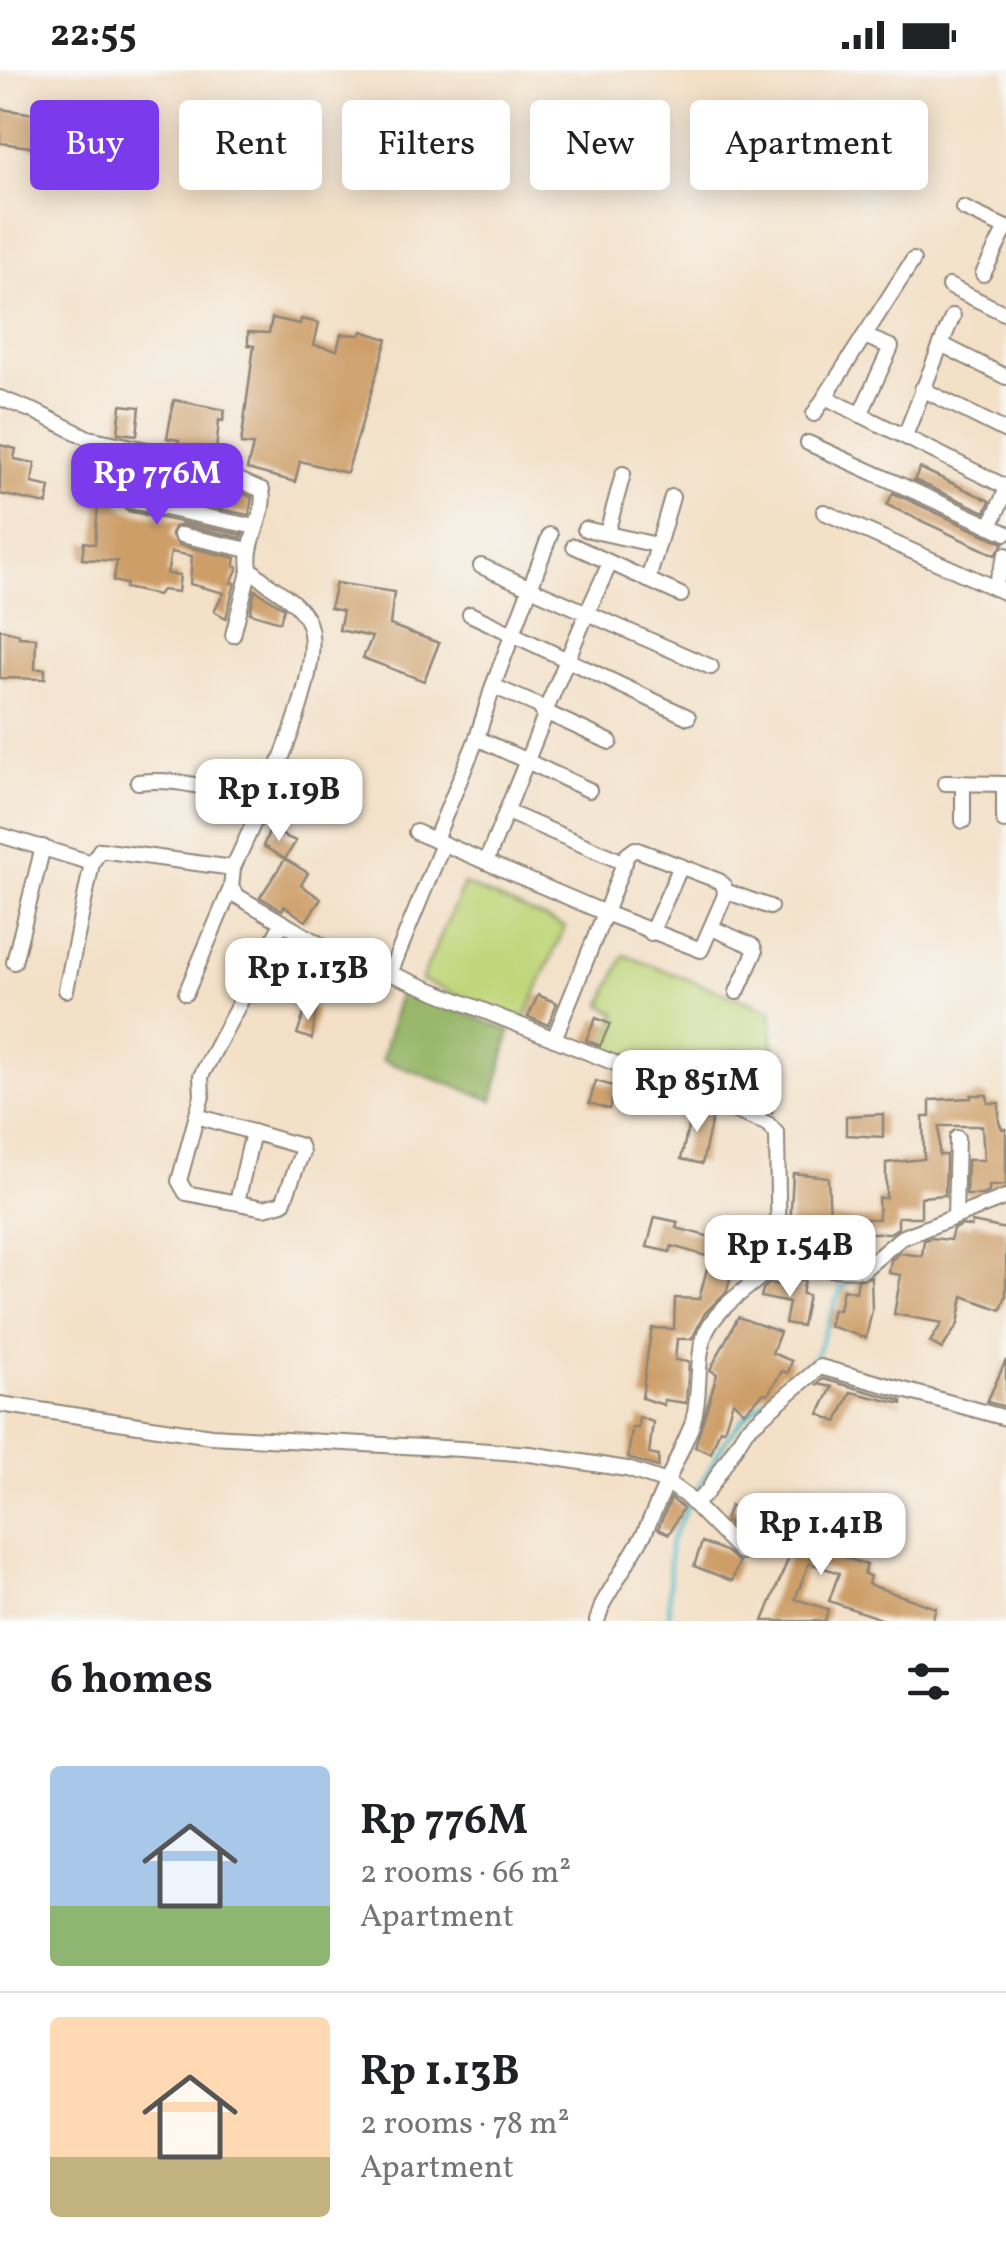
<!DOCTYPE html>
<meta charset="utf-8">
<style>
:root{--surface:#fff;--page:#f2f2f2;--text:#202124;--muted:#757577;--line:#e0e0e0;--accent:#7c3aed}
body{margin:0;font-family:Vollkorn,serif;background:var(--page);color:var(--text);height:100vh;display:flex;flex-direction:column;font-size:38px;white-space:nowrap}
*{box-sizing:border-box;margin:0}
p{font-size:32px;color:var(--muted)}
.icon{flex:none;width:55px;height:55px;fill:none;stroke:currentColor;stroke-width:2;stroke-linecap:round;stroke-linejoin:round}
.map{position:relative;height:1551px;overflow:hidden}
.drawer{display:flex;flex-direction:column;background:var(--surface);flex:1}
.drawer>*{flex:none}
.guide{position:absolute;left:30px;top:30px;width:948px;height:90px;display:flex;gap:20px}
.price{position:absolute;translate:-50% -85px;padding:0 22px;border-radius:20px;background:#fff;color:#222;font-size:32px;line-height:65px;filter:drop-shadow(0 2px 5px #0008)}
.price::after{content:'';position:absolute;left:50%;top:60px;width:30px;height:22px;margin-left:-15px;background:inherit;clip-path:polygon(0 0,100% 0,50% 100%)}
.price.on{background:var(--accent);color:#fff}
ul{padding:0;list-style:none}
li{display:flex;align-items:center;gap:30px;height:250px;padding:0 50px}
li+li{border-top:2px solid var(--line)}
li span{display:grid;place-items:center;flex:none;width:280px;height:200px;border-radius:10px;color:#555}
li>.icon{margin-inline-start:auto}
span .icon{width:120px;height:120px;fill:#fffc;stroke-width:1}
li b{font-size:42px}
h2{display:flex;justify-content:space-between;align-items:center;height:120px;padding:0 50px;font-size:42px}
.pill{padding:0 35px;border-radius:10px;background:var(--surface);box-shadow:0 5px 25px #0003;font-size:35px;line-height:90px}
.pill.on{background:var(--accent);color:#fff}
.status{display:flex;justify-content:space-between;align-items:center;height:70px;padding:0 50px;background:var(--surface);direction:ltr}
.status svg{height:28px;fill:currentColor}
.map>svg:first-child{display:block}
.green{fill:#c0d67a;stroke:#768052;stroke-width:2.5}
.forest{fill:#98b76a;stroke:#62714a;stroke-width:2.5}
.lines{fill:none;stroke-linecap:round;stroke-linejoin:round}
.stream{stroke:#53bfce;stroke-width:4}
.building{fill:#cd9e67}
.street-casing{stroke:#8f8679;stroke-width:18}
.street{stroke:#fff;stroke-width:14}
</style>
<div class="status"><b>22:55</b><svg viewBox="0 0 49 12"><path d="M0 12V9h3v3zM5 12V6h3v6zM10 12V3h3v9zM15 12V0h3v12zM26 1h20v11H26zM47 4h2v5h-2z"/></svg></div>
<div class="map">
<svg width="1006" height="1551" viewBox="0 0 1006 1551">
<rect width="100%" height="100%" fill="#f6f6f2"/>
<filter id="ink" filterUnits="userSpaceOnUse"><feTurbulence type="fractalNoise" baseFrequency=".01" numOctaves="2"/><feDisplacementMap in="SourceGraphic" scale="20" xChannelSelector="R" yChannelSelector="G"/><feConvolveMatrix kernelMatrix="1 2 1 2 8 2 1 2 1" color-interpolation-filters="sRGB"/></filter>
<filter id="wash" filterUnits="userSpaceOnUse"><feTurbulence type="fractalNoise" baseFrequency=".0048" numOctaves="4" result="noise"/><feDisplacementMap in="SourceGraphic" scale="40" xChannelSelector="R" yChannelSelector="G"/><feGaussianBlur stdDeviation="2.25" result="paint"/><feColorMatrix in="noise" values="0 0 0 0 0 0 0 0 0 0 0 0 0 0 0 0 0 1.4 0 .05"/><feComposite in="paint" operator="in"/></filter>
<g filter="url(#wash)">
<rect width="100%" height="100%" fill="#f3e0c7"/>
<g class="green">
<path d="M464,814L565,857L523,952L421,910Z"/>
<path d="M624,885L771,941L775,1008L759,1005L744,1038L602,981L617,944L602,935Z"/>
</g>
<path class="forest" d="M401,918L510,961L493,1030L382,990Z"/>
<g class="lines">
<g class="stream">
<path d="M693,1427L725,1371L742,1350L816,1285L841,1218L856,1206"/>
<path d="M669,1551L670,1473L688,1435"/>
</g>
</g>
<g id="blocks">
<g class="building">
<path d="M0,39L79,50L74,83L0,73Z"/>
<path d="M272,248L300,254L301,249L319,253L314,275L337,280L341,264L360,265L362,261L387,269L347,403L300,391L295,412L247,399L253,375L241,374L254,276L248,275V262L269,263Z"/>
<path d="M174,330L225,340L223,351L219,350L216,381L178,375L179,370L167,368Z"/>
<path d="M121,335L140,337L137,365L118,363Z"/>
<path d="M0,375L16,379L14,389L35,393L32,413L50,417L47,434L0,424Z"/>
<path d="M91,387L116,391L117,388L128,391L126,399L152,403V396L159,397L160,393L184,398L214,411L222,420L236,427L237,421L252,427L249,445L132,421H126L120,428V435L128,441L243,465L242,468L182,455L174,457L171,464L178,475L236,488L234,496L238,497L231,513H235L226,548L214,541L224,523L190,514L192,486L171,482L167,504L180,505L178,522L162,520L158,525L125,518L126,514L113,511L117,491L82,489L84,472L95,474L98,434L86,433Z"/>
<path d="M920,398L990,431L985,442L914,410Z"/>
<path d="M893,423L987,466L1004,473L995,485L887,435Z"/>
<path d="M336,513L394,522L390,555L439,573L424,611L363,588L372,567L339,560L343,541L330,538Z"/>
<path d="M255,520L284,538L280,552L250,543Z"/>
<path d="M0,559L19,564V567L36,568L35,599H45V609L0,608Z"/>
<path d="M270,760L296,771L285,789L263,776Z"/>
<path d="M285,789L308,803L301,815L321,829L306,851L284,836L282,840L260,827Z"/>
<path d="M538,925L557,933L548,955L528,947Z"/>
<path d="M307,935L316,939L312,969L297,964Z"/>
<path d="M596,948L610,954L600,976L586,970Z"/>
<path d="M596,1011L616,1017L609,1039L589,1033Z"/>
<path d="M762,1014L775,1018L772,1043L751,1034L755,1019L759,1021Z"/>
<path d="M971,1025H987L988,1033H999V1052L1002,1059H1006V1115L989,1116V1122L982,1125H966L967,1090H984L982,1056H939V1085H946L945,1125L921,1127V1147H898V1158L890,1163H836L834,1182H820V1176H789L793,1103L828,1107L830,1148L879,1149L878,1128H886V1093L924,1089L923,1047H930V1030L971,1028Z"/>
<path d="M693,1035L713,1044L702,1094L681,1089Z"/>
<path d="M883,1044V1067L846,1065V1046Z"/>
<path d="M655,1147L678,1152L676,1158L718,1169L719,1165L763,1175L756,1197L747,1204L732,1200L727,1221L705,1243L692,1269H677L675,1290L689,1292L686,1333L664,1330V1335L642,1328L647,1287L652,1258L674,1259L675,1228L699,1229L710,1187L672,1176L670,1182L647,1177Z"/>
<path d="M972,1152L1006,1159V1226L1001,1240L963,1226L958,1254L942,1279L930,1272L942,1253L894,1244L901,1205L889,1203L891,1190L900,1183L922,1186L924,1170L931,1168L950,1170L953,1159L963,1155L971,1157Z"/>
<path d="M871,1207L872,1240L866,1268L829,1256L833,1239L839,1240L843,1219L856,1222L858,1210Z"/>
<path d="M794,1208L805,1210L802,1224L808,1225L802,1256L785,1253L789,1233L761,1227L763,1219L770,1213L792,1218Z"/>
<path d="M738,1247L780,1262L772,1283L792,1291L788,1303L782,1301L768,1324L764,1323L744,1342L733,1331L724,1360L720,1359L711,1383L695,1377L717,1304L710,1300Z"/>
<path d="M1006,1290V1337L987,1332Z"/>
<path d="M823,1309L902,1331V1334L851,1322L837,1352L819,1344L832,1317L817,1314Z"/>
<path d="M639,1347L653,1352L649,1384L659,1386L658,1397L628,1388L632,1358H638Z"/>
<path d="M671,1428L683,1438L669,1464L658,1459Z"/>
<path d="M730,1436L800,1467L801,1464L817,1470L814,1477L867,1495L864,1504L870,1506L868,1514L936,1538L932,1551H887L829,1531L839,1503L809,1493L795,1529L828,1539L825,1551H763L789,1487L763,1476L758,1486L751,1483L745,1467L725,1450Z"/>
<path d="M702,1472L725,1481L739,1492L732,1511L694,1496Z"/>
</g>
</g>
</g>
<g filter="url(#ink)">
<use href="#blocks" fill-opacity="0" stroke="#8f8679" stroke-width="2.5"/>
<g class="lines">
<g class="street-casing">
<g id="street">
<path d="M963,138L1006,158"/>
<path d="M983,204L1006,158"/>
<path d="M949,216L1006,244"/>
<path d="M941,274L953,246"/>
<path d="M922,319L1006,361"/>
<path d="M825,327L1006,417"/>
<path d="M0,328L38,343L88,368L187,388L262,420C267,446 245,471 250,498C266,517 295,526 307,550C331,597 255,749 233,798L231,818L237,826L326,878L768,1054L777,1064L779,1188L772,1198C750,1217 711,1240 703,1270C696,1298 701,1327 692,1355L644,1464L603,1533L597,1551"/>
<path d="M814,344L913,190"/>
<path d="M860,345L891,277L864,266"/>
<path d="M905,366L941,274L1006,307"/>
<path d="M808,373L1006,463"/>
<path d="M130,431L256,457"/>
<path d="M824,442L1006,523"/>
<path d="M990,456L1006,421"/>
<path d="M585,459L657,475"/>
<path d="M607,463L623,404"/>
<path d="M181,465L249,480"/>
<path d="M574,476L681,525"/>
<path d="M481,496L587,543L610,493"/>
<path d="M648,510L672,427"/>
<path d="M994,518L1006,485"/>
<path d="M470,544L688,647"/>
<path d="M233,565L250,498"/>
<path d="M493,616L550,465"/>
<path d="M477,668L589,720"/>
<path d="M610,672L545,642L587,543L711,597"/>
<path d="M138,712C182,707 219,721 261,735"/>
<path d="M945,713L1006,714"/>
<path d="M963,713V751"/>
<path d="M1004,714V751"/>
<path d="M507,742L625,793"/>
<path d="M416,762L605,843L627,785L635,779L719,811L724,816L725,825L701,880L605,843L554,969"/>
<path d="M0,765L92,793"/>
<path d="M435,770L477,668L493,616L541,637L544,648L486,792"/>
<path d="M725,821L770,837"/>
<path d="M712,858L753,876L755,882L737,922"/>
<path d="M651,863L681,796"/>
<path d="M14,892L43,777"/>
<path d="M390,903L443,774"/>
<path d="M66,920L92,793L100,780L233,798"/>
<path d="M186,923L231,818"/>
<path d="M197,1046L300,1076L302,1082L283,1133L264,1138L186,1123L179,1111L202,1026L201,1006L282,853"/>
<path d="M237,1132L253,1062"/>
<path d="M955,1147L957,1068"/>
<path d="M779,1188L831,1199L863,1200L901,1168L1006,1127"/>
<path d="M0,1334L211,1366L461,1379L530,1384L627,1399L667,1412L686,1426L741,1482"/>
<path d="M694,1434L707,1422L746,1360L820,1297L1006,1348"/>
</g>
</g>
<use href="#street" class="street"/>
</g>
</g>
</svg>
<b class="price on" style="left:157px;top:458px">Rp 776M</b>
<b class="price" style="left:279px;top:774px">Rp 1.19B</b>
<b class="price" style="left:308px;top:953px">Rp 1.13B</b>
<b class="price" style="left:697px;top:1065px">Rp 851M</b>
<b class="price" style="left:790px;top:1230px">Rp 1.54B</b>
<b class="price" style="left:821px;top:1508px">Rp 1.41B</b>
<div class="guide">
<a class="pill on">Buy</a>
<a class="pill">Rent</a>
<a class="pill">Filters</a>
<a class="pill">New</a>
<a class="pill">Apartment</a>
</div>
</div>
<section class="drawer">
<h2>6 homes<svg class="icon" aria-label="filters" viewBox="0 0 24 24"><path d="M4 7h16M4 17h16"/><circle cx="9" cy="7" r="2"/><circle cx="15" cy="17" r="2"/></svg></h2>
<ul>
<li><span style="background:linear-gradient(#a9c7e8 70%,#8fb573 0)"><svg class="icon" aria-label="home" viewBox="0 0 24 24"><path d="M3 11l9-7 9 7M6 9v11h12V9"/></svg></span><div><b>Rp 776M</b><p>2 rooms · 66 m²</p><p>Apartment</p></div></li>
<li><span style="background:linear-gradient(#ffd9b3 70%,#c2b280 0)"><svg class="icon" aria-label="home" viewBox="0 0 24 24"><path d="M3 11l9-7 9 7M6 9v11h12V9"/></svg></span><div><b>Rp 1.13B</b><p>2 rooms · 78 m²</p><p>Apartment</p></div></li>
</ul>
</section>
